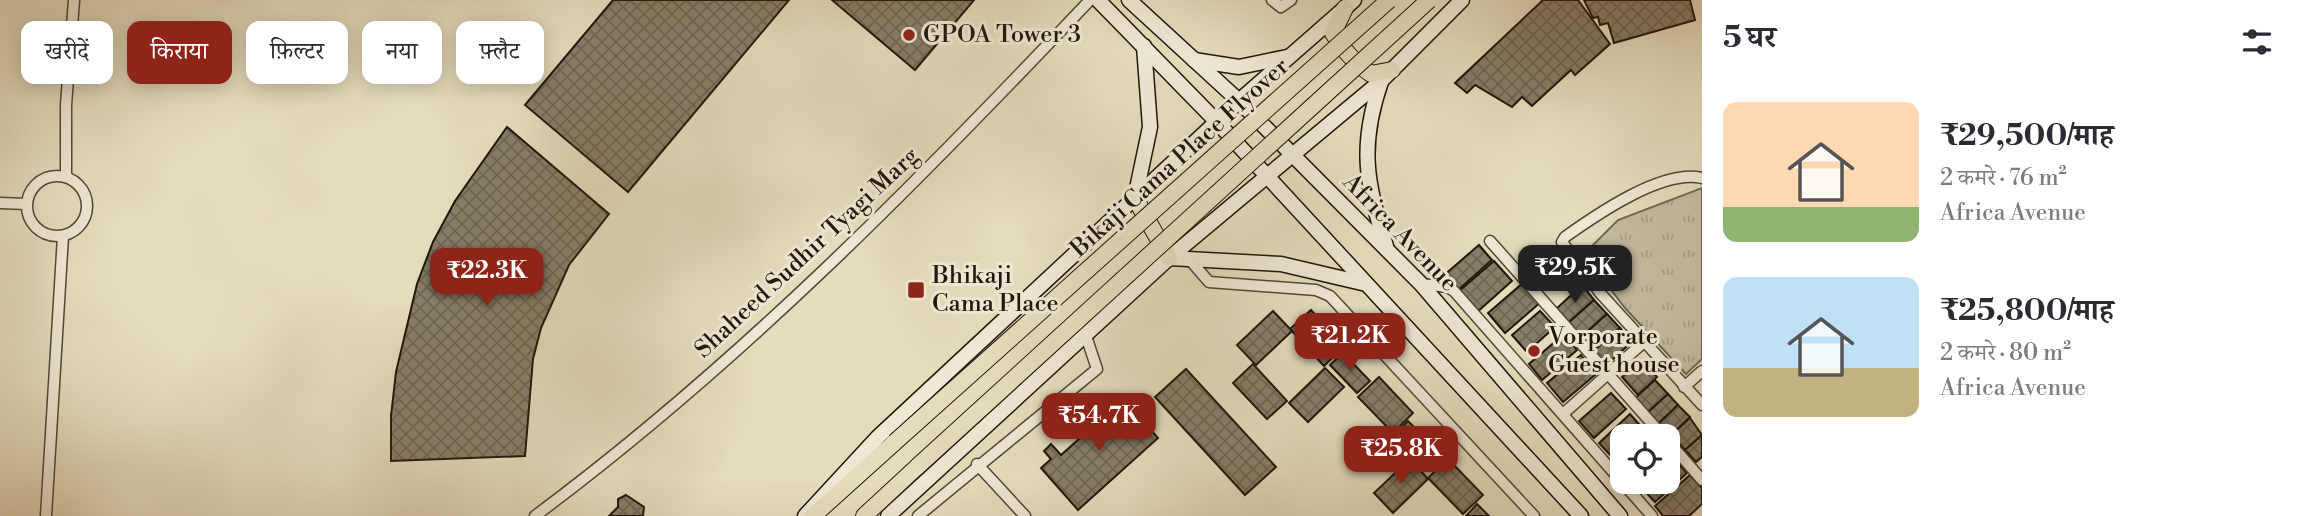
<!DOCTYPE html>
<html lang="hi">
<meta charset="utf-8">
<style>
:root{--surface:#fff;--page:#f2f2f3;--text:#2b2b33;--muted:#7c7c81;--accent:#8f2418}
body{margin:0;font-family:"Libre Bodoni","Noto Serif Devanagari",serif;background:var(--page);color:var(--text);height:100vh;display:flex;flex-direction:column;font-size:26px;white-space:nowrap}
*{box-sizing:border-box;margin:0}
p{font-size:23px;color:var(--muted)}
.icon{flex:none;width:38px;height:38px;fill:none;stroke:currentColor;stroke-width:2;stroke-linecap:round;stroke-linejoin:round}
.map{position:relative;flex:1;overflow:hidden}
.panel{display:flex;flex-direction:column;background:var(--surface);width:595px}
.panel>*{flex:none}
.hud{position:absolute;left:21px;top:21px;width:665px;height:63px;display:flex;gap:14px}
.fabs{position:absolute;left:1610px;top:424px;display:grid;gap:14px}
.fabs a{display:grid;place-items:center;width:70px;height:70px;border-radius:14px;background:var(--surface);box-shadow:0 4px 18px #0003;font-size:35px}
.price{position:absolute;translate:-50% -60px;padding:0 16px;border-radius:14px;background:var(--accent);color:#fff;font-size:23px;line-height:46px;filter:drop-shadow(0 2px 4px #0008)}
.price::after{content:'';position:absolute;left:50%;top:42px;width:21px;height:16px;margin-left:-10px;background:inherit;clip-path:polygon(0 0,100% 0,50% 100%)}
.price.on{background:#222;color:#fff}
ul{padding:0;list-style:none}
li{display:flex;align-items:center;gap:21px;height:175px;padding:0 21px}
li span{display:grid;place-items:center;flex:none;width:196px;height:140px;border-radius:14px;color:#555}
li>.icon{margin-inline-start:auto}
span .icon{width:84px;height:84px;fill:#fffc;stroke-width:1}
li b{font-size:30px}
h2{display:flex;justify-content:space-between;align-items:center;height:84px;padding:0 21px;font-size:30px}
.pill{padding:0 24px;border-radius:14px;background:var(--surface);box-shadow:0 4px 18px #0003;font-size:24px;line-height:63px}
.pill.on{background:var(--accent);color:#fff}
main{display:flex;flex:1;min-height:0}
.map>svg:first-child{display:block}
.grass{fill:url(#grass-tufts);stroke:#726854;stroke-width:2}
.building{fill:url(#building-cross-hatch);stroke:#21160a;stroke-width:2}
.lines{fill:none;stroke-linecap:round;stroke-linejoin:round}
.street-casing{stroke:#524837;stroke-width:13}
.secondary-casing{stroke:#21160a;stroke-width:17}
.primary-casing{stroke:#21160a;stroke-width:18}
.street{stroke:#eee8d4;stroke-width:10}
.secondary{stroke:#eee8d4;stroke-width:14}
.primary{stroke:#e5dcbd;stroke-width:16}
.primary-bridge-casing{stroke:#21160a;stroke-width:18;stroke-linecap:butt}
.primary-bridge{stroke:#e5dcbd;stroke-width:16}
.poi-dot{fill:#8f2418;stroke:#eee8d4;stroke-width:2.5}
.labels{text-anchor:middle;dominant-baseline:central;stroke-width:6;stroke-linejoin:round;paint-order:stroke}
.poi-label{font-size:24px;fill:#21160a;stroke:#eee8d4;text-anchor:start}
.street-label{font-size:24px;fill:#21160a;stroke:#eee8d4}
</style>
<main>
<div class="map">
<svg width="1702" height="516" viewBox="0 0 1702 516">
<defs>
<pattern id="grass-tufts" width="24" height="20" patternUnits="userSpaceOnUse" patternTransform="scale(1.75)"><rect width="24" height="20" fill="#c4ba9f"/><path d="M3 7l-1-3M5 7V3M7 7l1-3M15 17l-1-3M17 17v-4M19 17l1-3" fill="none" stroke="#a89f88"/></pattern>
<pattern id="building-cross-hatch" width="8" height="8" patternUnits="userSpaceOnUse" patternTransform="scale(1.75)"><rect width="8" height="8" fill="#877d67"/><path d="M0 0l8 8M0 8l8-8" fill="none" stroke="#6e6553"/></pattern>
</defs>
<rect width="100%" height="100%" fill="#e5dcbd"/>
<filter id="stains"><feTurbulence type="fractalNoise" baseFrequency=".00286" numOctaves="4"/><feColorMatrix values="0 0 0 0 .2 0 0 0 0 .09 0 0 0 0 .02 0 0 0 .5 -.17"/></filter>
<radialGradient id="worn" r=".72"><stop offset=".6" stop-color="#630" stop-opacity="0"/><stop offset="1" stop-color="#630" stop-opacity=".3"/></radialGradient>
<path class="grass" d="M1702,188V359L1686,374L1625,308L1584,254L1618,220Z"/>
<g class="building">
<path d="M613,0H789L628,192L525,105Z"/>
<path d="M832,0H974L915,70Z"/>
<path d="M1543,0H1578L1610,44L1575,75L1571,70L1532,106L1522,97L1512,107L1475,85L1467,93L1455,83Z"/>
<path d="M1584,0H1690L1695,20L1614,43L1608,23L1600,25L1598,17L1593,18Z"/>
<path d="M507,127L609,214L569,265L541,328L533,359L525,456L391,461V416L396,372L417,284L433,242L455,201Z"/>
<path d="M1479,245L1492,260L1457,291L1443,276Z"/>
<path d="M1494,261L1512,281L1476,313L1458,292Z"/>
<path d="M1524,282L1541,302L1505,333L1488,313Z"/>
<path d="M1582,285L1594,300L1567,324L1555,310Z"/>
<path d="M1594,300L1607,314L1580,338L1567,324Z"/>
<path d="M1311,310L1344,346L1324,366L1290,329Z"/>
<path d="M1273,311L1292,331L1256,365L1237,345Z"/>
<path d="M1540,311L1555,327L1527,352L1512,335Z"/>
<path d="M1607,314L1620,328L1592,352L1580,338Z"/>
<path d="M1620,328L1632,342L1605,366L1592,352Z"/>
<path d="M1564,334L1577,350L1542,380L1529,364Z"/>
<path d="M1343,353L1370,381L1357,393L1330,365Z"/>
<path d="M1581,355L1596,374L1563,402L1547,383Z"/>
<path d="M1641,360L1657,377L1638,395L1622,377Z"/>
<path d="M1253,364L1287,401L1267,419L1233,383Z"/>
<path d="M1325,368L1344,387L1308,422L1289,403Z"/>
<path d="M1186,369L1276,467L1245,495L1155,397Z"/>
<path d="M1379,377L1413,413L1393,433L1358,397Z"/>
<path d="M1655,380L1668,394L1646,414L1633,400Z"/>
<path d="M1611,393L1626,409L1594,438L1579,421Z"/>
<path d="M1668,394L1678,405L1656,426L1646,414Z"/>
<path d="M1103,397L1112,407L1122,398L1158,438L1078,510L1041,468L1051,459L1044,451L1051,444L1061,455L1107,414L1096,403Z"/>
<path d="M1678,405L1690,417L1668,438L1656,426Z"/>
<path d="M1630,414L1645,431L1640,436H1622V452L1614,459L1599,443Z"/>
<path d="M1690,418L1702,435L1685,450L1671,435Z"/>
<path d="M1408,421L1444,458L1431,470L1396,433Z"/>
<path d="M1702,435V457L1696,462L1685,450Z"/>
<path d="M1671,456L1687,473L1655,502L1640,486L1644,481H1668V460Z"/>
<path d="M1410,459L1428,479L1393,513L1374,493Z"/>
<path d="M1448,459L1483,495L1463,514L1428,478Z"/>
<path d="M1690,475L1702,488V504L1689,516H1663L1655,506Z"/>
<path d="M626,495L644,507L643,516H609L618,507V499Z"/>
<path d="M1477,504L1489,516H1466Z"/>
</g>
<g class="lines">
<g class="street-casing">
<g id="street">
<path d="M1272,0L1281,7L1291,0"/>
<circle cx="57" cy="206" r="30"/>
<path d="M66,176V105L74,0"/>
<path d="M1702,178C1662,169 1596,215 1565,237L1562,242L1601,294L1702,405"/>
<path d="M0,203L26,204"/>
<path d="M1490,241L1663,436"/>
<path d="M1190,260L1209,282L1316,290L1330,296L1534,516"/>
<path d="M1421,284L1448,287L1454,291L1652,516"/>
<path d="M1684,387L1702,371"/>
<path d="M1564,413L1644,342"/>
<path d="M1668,441L1702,480"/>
<path d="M977,464L1025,516"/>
<path d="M46,516L63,236"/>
<path d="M535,516C738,365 917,183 1090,0"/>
<path d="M918,516L1097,369L1086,336"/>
</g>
</g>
<g class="secondary-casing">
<g id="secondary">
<path d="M1098,0L1217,122L1581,516"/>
<path d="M1129,0L1239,101L1421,284L1620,516"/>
<path d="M1194,60L1239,67L1287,57"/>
<path d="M1381,82C1359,145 1366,184 1386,246"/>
<path d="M1135,198L1150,127L1144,46"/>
<path d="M1169,258L1281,264L1362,283"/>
<path d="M805,516L878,437L1239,101L1354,0"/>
<path d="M888,516L1169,258L1381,81L1462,0"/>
</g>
</g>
<g class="primary-casing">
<g id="primary">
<path d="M1345,8L1333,33C1344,51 1354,62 1371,74L1392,70"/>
<path d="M1135,198L1169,258"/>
<path d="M813,516L895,442"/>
<path d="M864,516L918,466"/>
</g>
</g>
<use href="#street" class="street"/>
<use href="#secondary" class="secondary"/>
<use href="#primary" class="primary"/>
<g class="primary-bridge-casing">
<g id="primary-bridge">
<path d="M895,442L1389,0"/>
<path d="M918,466L1429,0"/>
</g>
</g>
<use href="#primary-bridge" class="primary-bridge"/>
</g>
<g class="poi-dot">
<circle cx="909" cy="35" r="7"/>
<rect x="907" y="281" width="18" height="18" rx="3.5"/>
<circle cx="1534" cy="351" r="7"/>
</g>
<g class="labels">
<g class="poi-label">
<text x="923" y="35">GPOA Tower 3</text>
<text x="932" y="276">Bhikaji<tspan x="932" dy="28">Cama Place</tspan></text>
<text x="1548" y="337">Vorporate<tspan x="1548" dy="28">Guest house</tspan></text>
</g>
<g class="street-label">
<text transform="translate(1180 158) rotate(-42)">Bikaji Cama Place Flyover</text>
<text transform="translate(1400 233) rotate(46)">Africa Avenue</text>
<text transform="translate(807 253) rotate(-43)">Shaheed Sudhir Tyagi Marg</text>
</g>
</g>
<rect width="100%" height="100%" filter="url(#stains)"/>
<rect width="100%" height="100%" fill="url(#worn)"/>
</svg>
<div class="fabs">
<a><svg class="icon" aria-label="locate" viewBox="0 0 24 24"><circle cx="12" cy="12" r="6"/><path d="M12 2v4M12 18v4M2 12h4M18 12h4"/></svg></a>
</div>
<b class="price on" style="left:1575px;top:305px">₹29.5K</b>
<b class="price" style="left:487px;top:308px">₹22.3K</b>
<b class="price" style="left:1350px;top:373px">₹21.2K</b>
<b class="price" style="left:1099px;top:453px">₹54.7K</b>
<b class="price" style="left:1401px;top:486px">₹25.8K</b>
<div class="hud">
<a class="pill">खरीदें</a>
<a class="pill on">किराया</a>
<a class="pill">फ़िल्टर</a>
<a class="pill">नया</a>
<a class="pill">फ़्लैट</a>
</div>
</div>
<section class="panel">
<h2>5 घर<svg class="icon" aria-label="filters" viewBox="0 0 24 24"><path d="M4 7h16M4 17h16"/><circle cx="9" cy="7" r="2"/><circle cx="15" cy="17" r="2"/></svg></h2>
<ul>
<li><span style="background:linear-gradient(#ffd9b3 75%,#8fb573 0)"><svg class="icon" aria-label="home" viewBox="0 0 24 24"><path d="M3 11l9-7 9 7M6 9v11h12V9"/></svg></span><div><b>₹29,500/माह</b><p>2 कमरे · 76 m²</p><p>Africa Avenue</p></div></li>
<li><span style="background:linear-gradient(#bfe0f5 65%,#c2b280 0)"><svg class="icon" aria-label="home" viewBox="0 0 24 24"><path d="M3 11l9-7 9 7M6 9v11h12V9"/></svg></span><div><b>₹25,800/माह</b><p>2 कमरे · 80 m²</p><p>Africa Avenue</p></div></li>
</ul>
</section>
</main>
